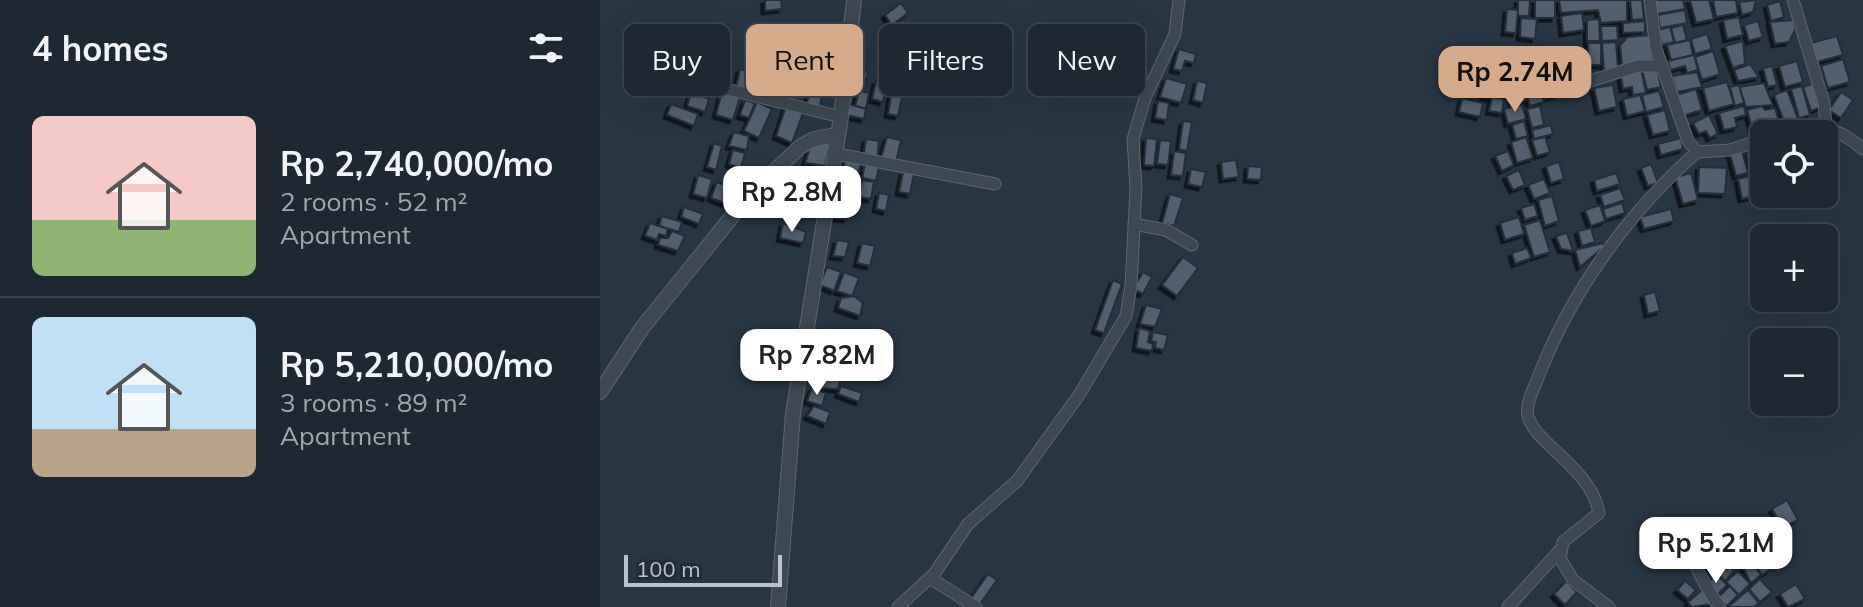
<!DOCTYPE html>
<meta charset="utf-8">
<style>
:root{--surface:#1e2833;--page:#26303b;--text:#f1f3f6;--muted:#a1a6ac;--line:#3c444e;--accent:#d6ab8b}
body{margin:0;font-family:Mulish,sans-serif;background:var(--page);color:var(--text);height:100vh;display:flex;flex-direction:column;font-size:30px;white-space:nowrap}
*{box-sizing:border-box;margin:0}
p{font-size:26px;color:var(--muted)}
.icon{flex:none;width:44px;height:44px;fill:none;stroke:currentColor;stroke-width:2;stroke-linecap:round;stroke-linejoin:round}
.map{position:relative;flex:1;overflow:hidden}
.side{display:flex;flex-direction:column;background:var(--surface);width:600px}
.side>*{flex:none}
.hud{position:absolute;left:24px;top:24px;width:760px;height:72px;display:flex;gap:16px}
.controls{position:absolute;left:1150px;top:120px;display:grid;gap:16px}
.controls a{display:grid;place-items:center;width:88px;height:88px;border-radius:12px;background:var(--surface);box-shadow:0 8px 32px #0002,0 0 0 2px var(--line);font-size:40px}
.scale{position:absolute;left:24px;bottom:20px;width:158px;box-sizing:border-box;padding-left:8px;border:4px solid #bac3cd;border-top:0;font-size:22px;line-height:28px;white-space:nowrap;color:#bac3cd;-webkit-text-stroke:6px #212d39;paint-order:stroke}
.price{position:absolute;translate:-50% -68px;padding:0 18px;border-radius:16px;background:#fff;color:#222;font-size:26px;line-height:52px;filter:drop-shadow(0 2px 4px #0008)}
.price::after{content:'';position:absolute;left:50%;top:48px;width:24px;height:18px;margin-left:-12px;background:inherit;clip-path:polygon(0 0,100% 0,50% 100%)}
.price.current{background:var(--accent);color:#111}
ul{padding:0;list-style:none}
li{display:flex;align-items:center;gap:24px;height:200px;padding:0 32px}
li+li{border-top:2px solid var(--line)}
li span{display:grid;place-items:center;flex:none;width:224px;height:160px;border-radius:12px;color:#555}
li>.icon{margin-inline-start:auto}
span .icon{width:96px;height:96px;fill:#fffc;stroke-width:1}
li b{font-size:34px}
h2{display:flex;justify-content:space-between;align-items:center;height:96px;padding:0 32px;font-size:34px}
.chip{padding:0 28px;border-radius:12px;background:var(--surface);box-shadow:0 8px 32px #0002,0 0 0 2px var(--line);font-size:28px;line-height:72px}
.chip.current{background:var(--accent);color:#111}
main{display:flex;flex:1;min-height:0}
.map>svg:first-child{display:block}
.building{fill:#525f6e;stroke:#232f3b;stroke-width:2;filter:url(#shadow)}
.lines{fill:none;stroke-linecap:round;stroke-linejoin:round}
.minor-casing{stroke:#5b6671;stroke-width:13}
.tertiary-casing{stroke:#5b6671;stroke-width:16}
.minor{stroke:#3d4853;stroke-width:11}
.tertiary{stroke:#3d4853;stroke-width:14}
</style>
<main>
<section class="side">
<h2>4 homes<svg class="icon" aria-label="filters" viewBox="0 0 24 24"><path d="M4 7h16M4 17h16"/><circle cx="9" cy="7" r="2"/><circle cx="15" cy="17" r="2"/></svg></h2>
<ul>
<li><span style="background:linear-gradient(#f6c9c9 65%,#8fb573 0)"><svg class="icon" aria-label="home" viewBox="0 0 24 24"><path d="M3 11l9-7 9 7M6 9v11h12V9"/></svg></span><div><b>Rp 2,740,000/mo</b><p>2 rooms · 52 m²</p><p>Apartment</p></div></li>
<li><span style="background:linear-gradient(#bfe0f5 70%,#b9a48a 0)"><svg class="icon" aria-label="home" viewBox="0 0 24 24"><path d="M3 11l9-7 9 7M6 9v11h12V9"/></svg></span><div><b>Rp 5,210,000/mo</b><p>3 rooms · 89 m²</p><p>Apartment</p></div></li>
</ul>
</section>
<div class="map">
<svg width="1263" height="607" viewBox="0 0 1263 607">
<defs>
<filter id="shadow"><feDropShadow dx="-3.5" dy="3.5" stdDeviation="0" flood-color="#0009"/></filter>
</defs>
<rect width="100%" height="100%" fill="#283644"/>
<g class="building">
<path d="M165,0H181L182,9L165,11Z"/>
<path d="M918,0H930L929,16H918Z"/>
<rect x="935" y="0" width="20" height="18"/>
<path d="M959,0H1027V21L1001,23L998,10L961,13Z"/>
<path d="M1030,0H1042L1044,19L1032,20Z"/>
<path d="M1054,0H1083L1085,9L1057,14Z"/>
<path d="M1090,0H1109L1114,19L1096,23Z"/>
<path d="M1113,0H1136L1138,13L1116,17Z"/>
<path d="M1156,0L1153,12L1142,15L1139,2Z"/>
<path d="M1180,1L1184,17L1171,21L1167,5Z"/>
<path d="M301,3L308,13L292,25L285,15Z"/>
<path d="M907,9L918,10L916,33L905,32Z"/>
<path d="M1085,10L1087,23L1060,28L1058,15Z"/>
<path d="M982,13L984,30L963,33L961,16Z"/>
<path d="M1139,17L1143,35L1127,39L1123,20Z"/>
<path d="M921,18L937,19L935,39L920,37Z"/>
<path d="M999,19L1000,41H987V20Z"/>
<path d="M1194,20L1195,30L1189,42L1175,44L1170,22Z"/>
<path d="M1045,21V32L1023,33V23Z"/>
<path d="M1158,21L1163,37L1149,41L1144,25Z"/>
<path d="M1083,25L1087,40L1075,43L1071,28Z"/>
<path d="M1001,26H1017L1018,40L1002,41Z"/>
<path d="M1070,27L1074,42L1062,45L1058,30Z"/>
<path d="M1107,34L1112,49L1095,54L1091,39Z"/>
<path d="M1051,35L1053,63L1022,65L1020,45L1028,37Z"/>
<path d="M1237,36L1243,55L1217,62L1211,43Z"/>
<path d="M1090,40L1093,55L1071,60L1067,45Z"/>
<path d="M1143,41L1145,64L1133,68L1125,46Z"/>
<path d="M1016,42L1018,69L1004,70L1002,43Z"/>
<path d="M988,43H1001V65H989Z"/>
<path d="M218,45L241,49L238,67L215,63Z"/>
<path d="M923,46H942L939,73L923,67Z"/>
<path d="M579,49L596,54L594,63L585,61L582,71L573,69Z"/>
<path d="M1113,51L1120,74L1102,80L1095,57Z"/>
<path d="M944,52H967V71H953V61H944Z"/>
<path d="M896,55L912,58L908,77L893,74Z"/>
<path d="M1094,55L1098,70L1087,73L1085,66L1070,70L1068,61Z"/>
<path d="M1243,59L1250,82L1228,88L1221,66Z"/>
<path d="M1197,61L1203,82L1185,87L1179,66Z"/>
<path d="M1150,64L1159,77L1138,81L1134,70Z"/>
<path d="M1172,66L1177,85L1168,87L1163,68Z"/>
<path d="M1057,68L1061,87L1047,90L1042,69Z"/>
<path d="M140,69L152,72L148,90L136,87Z"/>
<path d="M1041,69L1046,93L1033,95L1032,87L1023,89L1021,77Z"/>
<path d="M255,70L268,72L263,91L253,90Z"/>
<path d="M157,72H170L168,89H156Z"/>
<path d="M1097,72L1102,87L1077,92L1072,76Z"/>
<path d="M172,74L184,75L180,95H170Z"/>
<path d="M895,76L911,79L907,98L891,95Z"/>
<path d="M867,77L879,78L878,99L865,97Z"/>
<path d="M566,78L587,84L581,103L560,97Z"/>
<path d="M954,80L959,94L945,99L941,85Z"/>
<path d="M276,81L287,83L283,102L272,99Z"/>
<path d="M597,81L607,83L603,103L593,100Z"/>
<path d="M880,82L892,83L891,98L878,96Z"/>
<path d="M1127,82L1134,104L1109,111L1103,88Z"/>
<path d="M1164,83L1173,105L1146,107L1139,87Z"/>
<path d="M1214,83L1222,107L1211,111L1203,87Z"/>
<path d="M1013,85L1017,107L999,111L994,88Z"/>
<path d="M1139,85L1144,103L1135,106L1130,87Z"/>
<path d="M1202,86L1210,115L1199,118L1191,89Z"/>
<path d="M925,87L926,101L912,103L911,89Z"/>
<path d="M940,88L944,102L930,106L926,92Z"/>
<path d="M211,89L222,92L220,108L206,105Z"/>
<path d="M1096,89L1102,110L1082,116L1076,95Z"/>
<path d="M292,90L303,92L298,116L288,114Z"/>
<path d="M1187,90L1198,119L1185,124L1174,95Z"/>
<path d="M122,91L140,97L133,120L116,115Z"/>
<path d="M259,91L269,93L266,109L255,106Z"/>
<path d="M1059,91L1064,107L1046,112L1042,95Z"/>
<path d="M1241,92L1253,100L1241,118L1229,110Z"/>
<path d="M91,93L109,99L105,112L87,106Z"/>
<path d="M1040,95L1045,111L1027,116L1023,99Z"/>
<path d="M892,97L904,99L902,113L889,111Z"/>
<path d="M862,98L883,103L880,117L859,112Z"/>
<path d="M145,100L155,103L149,118L140,115Z"/>
<path d="M558,101L569,103L567,120L555,118Z"/>
<path d="M157,102L172,109L159,138L144,131Z"/>
<path d="M71,104L98,114L94,126L67,115Z"/>
<path d="M249,104L266,109L264,119L246,115Z"/>
<path d="M922,105L926,119L908,124L904,109Z"/>
<path d="M186,106L203,113L192,143L176,136Z"/>
<path d="M940,106L944,125L932,128L927,109Z"/>
<path d="M1144,106L1146,115L1135,118L1137,127L1124,130L1119,113Z"/>
<path d="M1162,106L1165,110L1175,108L1180,124L1153,131L1147,110Z"/>
<path d="M1065,110L1070,131L1053,135L1047,115Z"/>
<path d="M1109,115L1118,134L1110,138L1106,131L1099,134L1093,123Z"/>
<path d="M583,121L592,122L587,151L579,149Z"/>
<path d="M924,121L928,136L916,139L912,125Z"/>
<path d="M951,125L953,134L934,139L932,130Z"/>
<path d="M134,132L149,136L147,150L129,146Z"/>
<path d="M287,137L301,140L296,162L281,158Z"/>
<path d="M926,137L933,158L917,163L911,142Z"/>
<path d="M945,137L950,152L937,156L932,140Z"/>
<path d="M546,138L557,139L554,166L544,165Z"/>
<path d="M1081,138L1083,149L1061,155L1058,144Z"/>
<path d="M266,139L279,141L277,160L263,158Z"/>
<path d="M560,140L571,141L568,165L557,164Z"/>
<path d="M114,143L122,146L116,170L107,167Z"/>
<path d="M230,143L225,166L205,163L211,145Z"/>
<path d="M1164,148V168L1151,172L1146,153Z"/>
<path d="M133,150L145,153L141,168L129,164Z"/>
<path d="M574,151L586,153L583,176L571,175Z"/>
<path d="M908,151L914,165L902,171L895,156Z"/>
<path d="M1142,151L1148,173L1136,176L1130,154Z"/>
<path d="M245,160L261,163L256,179L242,176Z"/>
<path d="M636,160L639,177L623,179L621,162Z"/>
<path d="M959,162L964,179L951,183L946,166Z"/>
<path d="M265,164L279,167L276,181L262,178Z"/>
<path d="M1051,164L1058,183L1048,186L1041,168Z"/>
<path d="M648,166L662,167L661,180L647,179Z"/>
<path d="M1099,167L1127,168L1125,194L1098,193Z"/>
<path d="M591,169L606,172L602,187L588,184Z"/>
<path d="M919,170L925,185L913,190L906,176Z"/>
<path d="M303,172L314,174L310,194L299,192Z"/>
<path d="M1016,173L1020,184L997,191L994,180Z"/>
<path d="M1091,173L1098,200L1083,204L1075,177Z"/>
<path d="M98,175L112,179L107,198L93,194Z"/>
<path d="M1154,175L1158,195L1142,199L1138,179Z"/>
<path d="M944,179L950,193L934,199L928,185Z"/>
<path d="M262,180L274,182L271,199L259,197Z"/>
<path d="M117,182L133,188L127,204L111,198Z"/>
<path d="M1020,188L1025,200L1004,207L1000,195Z"/>
<path d="M279,193L289,195L286,211L276,209Z"/>
<path d="M570,194L583,198L574,226L562,223Z"/>
<path d="M952,196L959,221L945,226L938,200Z"/>
<path d="M240,201L251,204L247,219L237,218Z"/>
<path d="M1022,203L1025,213L1006,219L1003,209Z"/>
<path d="M934,204L938,216L925,220L921,208Z"/>
<path d="M1000,205L1005,221L991,226L985,210Z"/>
<path d="M84,207L103,214L99,224L81,217Z"/>
<path d="M1071,209L1074,221L1044,229L1040,217Z"/>
<path d="M62,216L82,222L79,232L59,226Z"/>
<path d="M919,217L924,234L905,240L900,223Z"/>
<path d="M940,220L950,252L934,257L924,225Z"/>
<path d="M50,223L68,229L66,236L59,234L57,240L45,236Z"/>
<path d="M183,223L206,232L203,243L180,238Z"/>
<path d="M991,228L995,242L982,246L978,231Z"/>
<path d="M72,231L85,236L78,251L58,245L60,238H68Z"/>
<path d="M967,233L973,251L961,249L956,236Z"/>
<path d="M237,240L249,242L245,257L233,256Z"/>
<path d="M262,243L275,246L270,266L257,263Z"/>
<path d="M1003,243L1004,247L980,267L975,250Z"/>
<path d="M927,248L931,258L915,264L912,253Z"/>
<path d="M583,257L598,268L577,296L562,285Z"/>
<path d="M227,267L241,272L234,291L220,285Z"/>
<path d="M244,272L259,278L252,296L237,291Z"/>
<path d="M543,272L552,277L543,294L533,289Z"/>
<path d="M513,280L522,284L504,333L495,330Z"/>
<path d="M1055,292L1060,311L1048,314L1044,295Z"/>
<path d="M254,296L263,303L260,316L238,308L241,298Z"/>
<path d="M546,305L562,309L555,327L540,324Z"/>
<path d="M539,328L550,331L548,342L553,344L552,351L536,348Z"/>
<path d="M222,329L237,333L233,351L218,348Z"/>
<path d="M553,332L568,335L564,350L555,348L556,342L551,341Z"/>
<path d="M215,378H241L238,389L215,388Z"/>
<path d="M241,386L262,393L259,402L238,394Z"/>
<path d="M212,388L226,393L222,406L207,401Z"/>
<path d="M214,406L230,412L226,424L207,416Z"/>
<path d="M1187,500L1198,520L1183,528L1172,509Z"/>
<path d="M1092,524L1104,538L1093,548L1080,534Z"/>
<path d="M1157,552L1170,570L1162,575L1149,558Z"/>
<path d="M1118,556L1134,571L1125,581L1109,566Z"/>
<path d="M1149,559L1161,575L1151,583L1141,564Z"/>
<path d="M1138,571L1150,584L1139,595L1126,582Z"/>
<path d="M388,574L397,580L380,604L371,598Z"/>
<path d="M1117,574L1127,585L1116,596L1106,585Z"/>
<path d="M1160,579L1172,592L1160,602L1149,589Z"/>
<path d="M966,581L977,592L965,605L954,594Z"/>
<path d="M1085,581L1096,590L1088,599L1077,590Z"/>
<path d="M1196,584L1205,599L1188,607L1180,594Z"/>
<path d="M1130,586L1138,595L1127,606L1118,597Z"/>
<path d="M1102,590L1112,604L1092,607L1088,602Z"/>
<path d="M1148,590L1159,603L1154,607H1128Z"/>
</g>
<g class="lines">
<g class="minor-casing">
<g id="minor">
<path d="M1050,0L1056,49L1088,141L1097,152L1130,150L1164,139"/>
<path d="M1193,0L1224,103L1226,126"/>
<path d="M94,81L241,117"/>
<path d="M922,84L956,77L977,85L1038,66H1062"/>
<path d="M1181,134C1214,122 1235,125 1263,149"/>
<path d="M232,153L395,184"/>
<path d="M534,224L566,230L592,245"/>
<path d="M1081,539C1096,562 1102,585 1120,607"/>
<path d="M330,578L376,607"/>
<path d="M298,607L334,574L368,524L417,481L479,395L526,316L531,286L536,188L533,139L545,98L575,34L579,0"/>
<path d="M908,607L961,549"/>
<path d="M1009,607L973,580L960,558L963,542L999,513C992,469 934,443 928,416C925,403 935,387 939,375C972,290 1029,212 1097,152"/>
</g>
</g>
<g class="tertiary-casing">
<g id="tertiary">
<path d="M0,392L42,328L151,193L200,147L214,139L236,135"/>
<path d="M178,607L193,414L241,117L254,0"/>
</g>
</g>
<use href="#minor" class="minor"/>
<use href="#tertiary" class="tertiary"/>
</g>
</svg>
<div class="controls">
<a><svg class="icon" aria-label="locate" viewBox="0 0 24 24"><circle cx="12" cy="12" r="6"/><path d="M12 2v4M12 18v4M2 12h4M18 12h4"/></svg></a>
<a>+</a>
<a>−</a>
</div>
<div class="scale">100 m</div>
<b class="price current" style="left:915px;top:114px">Rp 2.74M</b>
<b class="price" style="left:192px;top:234px">Rp 2.8M</b>
<b class="price" style="left:217px;top:397px">Rp 7.82M</b>
<b class="price" style="left:1116px;top:585px">Rp 5.21M</b>
<div class="hud">
<a class="chip">Buy</a>
<a class="chip current">Rent</a>
<a class="chip">Filters</a>
<a class="chip">New</a>
</div>
</div>
</main>
